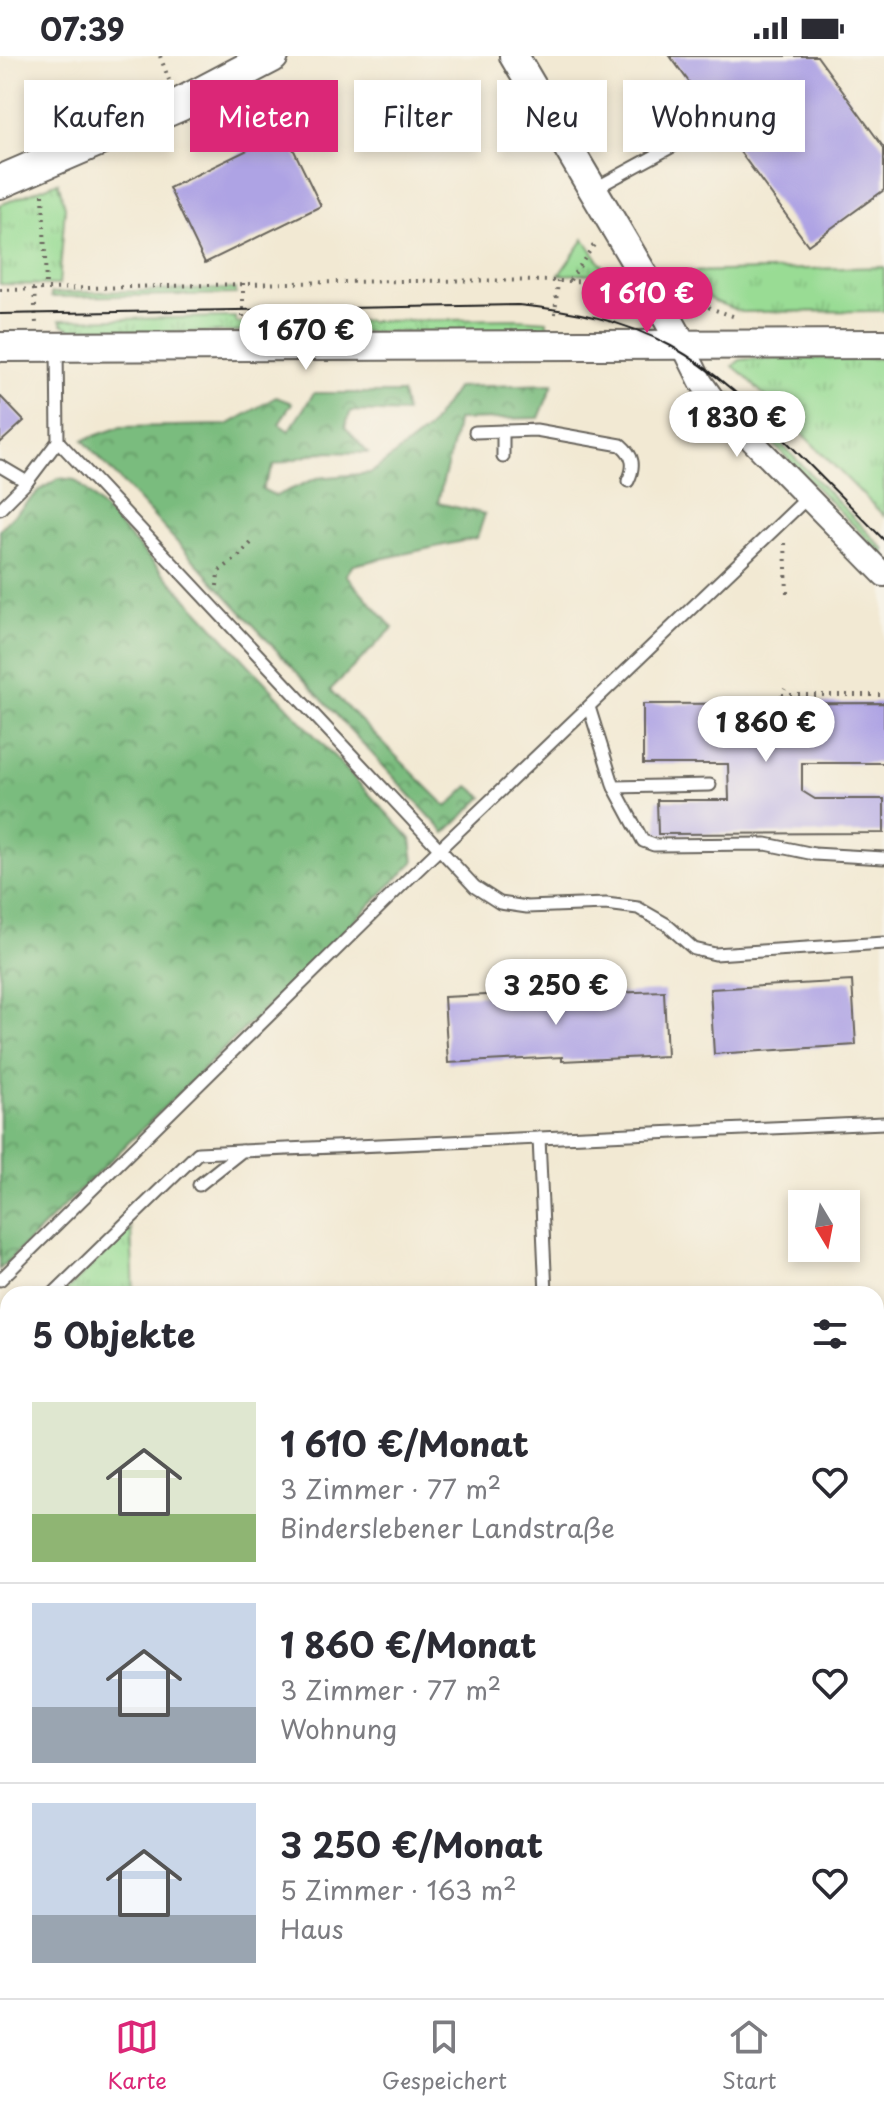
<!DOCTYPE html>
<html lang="de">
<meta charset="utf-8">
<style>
:root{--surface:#fff;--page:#f2f2f3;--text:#2b2b33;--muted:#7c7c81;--line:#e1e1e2;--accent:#db2777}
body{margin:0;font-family:"Playpen Sans",sans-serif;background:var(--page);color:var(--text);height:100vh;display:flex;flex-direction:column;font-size:30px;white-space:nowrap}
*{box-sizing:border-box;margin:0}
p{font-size:26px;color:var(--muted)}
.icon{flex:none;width:44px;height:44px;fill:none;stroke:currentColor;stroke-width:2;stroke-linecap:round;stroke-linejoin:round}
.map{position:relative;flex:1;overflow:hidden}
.panel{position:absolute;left:0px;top:1230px;width:884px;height:712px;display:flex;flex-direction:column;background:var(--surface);border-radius:24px 24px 0 0;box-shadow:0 4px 12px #0003}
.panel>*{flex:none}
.banner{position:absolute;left:24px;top:24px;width:836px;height:72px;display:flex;gap:16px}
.needle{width:52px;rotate:170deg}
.buttons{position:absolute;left:788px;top:1134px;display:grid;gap:16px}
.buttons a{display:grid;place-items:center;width:72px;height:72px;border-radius:0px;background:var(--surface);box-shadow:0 4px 12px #0003;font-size:40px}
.price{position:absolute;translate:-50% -68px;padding:0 18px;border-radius:28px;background:#fff;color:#222;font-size:26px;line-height:52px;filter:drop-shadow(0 2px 4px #0008)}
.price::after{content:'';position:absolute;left:50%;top:48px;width:24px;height:18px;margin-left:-12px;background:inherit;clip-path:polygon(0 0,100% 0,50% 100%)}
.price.current{background:var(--accent);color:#fff}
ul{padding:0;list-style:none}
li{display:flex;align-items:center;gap:24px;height:200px;padding:0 32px}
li+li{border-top:2px solid var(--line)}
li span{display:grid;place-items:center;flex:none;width:224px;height:160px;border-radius:0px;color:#555}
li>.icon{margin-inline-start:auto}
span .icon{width:96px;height:96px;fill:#fffc;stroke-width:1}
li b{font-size:34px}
h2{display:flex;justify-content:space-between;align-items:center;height:96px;padding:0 32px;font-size:34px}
.pill{padding:0 28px;border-radius:0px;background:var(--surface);box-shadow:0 4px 12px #0003;font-size:28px;line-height:72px}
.pill.current{background:var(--accent);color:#fff}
.status{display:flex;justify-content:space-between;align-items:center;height:56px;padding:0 40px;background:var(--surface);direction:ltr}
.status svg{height:22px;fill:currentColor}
.menu{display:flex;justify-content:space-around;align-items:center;height:112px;border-top:2px solid var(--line);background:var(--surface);font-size:22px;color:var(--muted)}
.menu a{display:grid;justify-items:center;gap:4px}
.menu .current{color:var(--accent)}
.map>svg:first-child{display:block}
.grass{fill:url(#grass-tufts);stroke:#5a7c58;stroke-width:2}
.forest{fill:url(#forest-crowns);stroke:#4b6c4d;stroke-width:2}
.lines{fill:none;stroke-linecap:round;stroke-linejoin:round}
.taxiway{stroke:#878278;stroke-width:62}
.building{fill:#aea3e4}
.service-casing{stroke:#67645c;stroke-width:15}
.minor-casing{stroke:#67645c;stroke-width:26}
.tertiary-casing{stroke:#67645c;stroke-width:32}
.secondary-casing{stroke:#67645c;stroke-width:36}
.path{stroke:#67645c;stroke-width:4;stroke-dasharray:2 6;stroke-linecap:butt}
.service{stroke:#fff;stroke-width:11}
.minor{stroke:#fff;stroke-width:22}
.tertiary{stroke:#fff;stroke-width:28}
.secondary{stroke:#fff;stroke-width:32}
.tram{stroke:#1c1c1c;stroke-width:2}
</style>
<div class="status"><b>07:39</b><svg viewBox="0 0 49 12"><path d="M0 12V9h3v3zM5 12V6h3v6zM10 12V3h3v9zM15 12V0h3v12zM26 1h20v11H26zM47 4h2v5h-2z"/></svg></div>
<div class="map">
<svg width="884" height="1942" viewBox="0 0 884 1942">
<defs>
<pattern id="grass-tufts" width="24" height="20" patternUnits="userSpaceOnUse" patternTransform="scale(2)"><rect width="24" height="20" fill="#99dc94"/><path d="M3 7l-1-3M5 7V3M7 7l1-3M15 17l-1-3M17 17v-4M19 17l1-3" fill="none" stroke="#83bc7f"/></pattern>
<pattern id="forest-crowns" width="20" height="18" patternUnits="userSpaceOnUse" patternTransform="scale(2)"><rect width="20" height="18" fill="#7abc7e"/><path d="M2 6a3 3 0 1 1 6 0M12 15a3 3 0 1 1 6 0" fill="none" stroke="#639866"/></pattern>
</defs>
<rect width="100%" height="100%" fill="#f7f3e8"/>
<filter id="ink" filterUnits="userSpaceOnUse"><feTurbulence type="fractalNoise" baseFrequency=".0125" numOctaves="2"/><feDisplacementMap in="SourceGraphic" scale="16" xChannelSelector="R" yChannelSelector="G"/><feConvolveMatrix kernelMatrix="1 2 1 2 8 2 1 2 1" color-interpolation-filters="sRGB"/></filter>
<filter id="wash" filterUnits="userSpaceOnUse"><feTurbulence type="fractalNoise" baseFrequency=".006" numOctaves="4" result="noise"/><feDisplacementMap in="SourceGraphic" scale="32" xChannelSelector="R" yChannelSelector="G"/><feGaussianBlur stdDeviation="1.8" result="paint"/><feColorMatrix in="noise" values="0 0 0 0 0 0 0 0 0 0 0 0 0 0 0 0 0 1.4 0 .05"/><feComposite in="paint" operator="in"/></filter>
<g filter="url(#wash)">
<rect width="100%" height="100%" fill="#f2e9d3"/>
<g class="grass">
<path d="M58,126L65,151L59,229L0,228V149Z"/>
<path d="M584,183L604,212V217L559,219Z"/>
<path d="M884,211V255L741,256L714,245L700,235L686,216Z"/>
<path d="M236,233V238L51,241V237Z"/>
<path d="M235,261L237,267L516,263L547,265V276H75L62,268L60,264Z"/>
<path d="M884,302V460L745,320L733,310L740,304L748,303Z"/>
<path d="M731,337L884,493V500L731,345L728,341Z"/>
<path d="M131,1172L134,1238H63Z"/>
<path d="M8,1292V1839L0,1840V1300Z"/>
<path d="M876,1895H884V1942H0V1938L86,1934H876Z"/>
</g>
<g class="forest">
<path d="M553,328L539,362L457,364C454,392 443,419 438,447L485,458L477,482L353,509L346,519L393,572L330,634L447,751L469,730L483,741L445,777L83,384L120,371L227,369L276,341L292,347L279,368L289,375L314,337H402L406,357L351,355L345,371L368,397L320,396L274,409L262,433L276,440L317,422L371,417L428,373L457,331Z"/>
<path d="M59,422L75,424L83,431L411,783L414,806L0,1213V473L39,435Z"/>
</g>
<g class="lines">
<g class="taxiway">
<path d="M876,1855L884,1854"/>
<path d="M0,1897H8"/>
</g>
</g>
<g id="blocks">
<g class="building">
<path d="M670,0H817L884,92V134L808,189Z"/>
<path d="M285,76L321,150L205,207L169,132Z"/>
<path d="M0,340L24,365L0,387Z"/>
<path d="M884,647V707H802V735L815,743H884V777L658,778L657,744H729L728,708H643V648Z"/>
<path d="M852,925L856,989L714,998L710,933Z"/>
<path d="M664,935L667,1000L562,1005V1001L448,1007L444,941L529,937L530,940Z"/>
</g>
</g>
</g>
<g filter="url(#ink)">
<use href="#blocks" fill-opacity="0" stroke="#67645c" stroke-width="2"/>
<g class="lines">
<g class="service-casing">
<g id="service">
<path d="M594,133L686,83"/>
<path d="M503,375V401"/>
<path d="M475,376L536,374L621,389C634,400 635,410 628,425"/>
<path d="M58,385L475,831L500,847L527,851L606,848L638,852L666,868L694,893L715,898L884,887"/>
<path d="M0,410L27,426"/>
<path d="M0,453L27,426L58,385L57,291"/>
<path d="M589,651L614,731L710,729"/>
<path d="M614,731L643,785L654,789L766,788L814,798L884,802"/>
<path d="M539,1082L546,1238"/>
<path d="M199,1129L242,1095L884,1067"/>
<path d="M0,1224L406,825L807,442"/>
<path d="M53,1238L198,1097L242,1095"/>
<path d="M0,1290L8,1282"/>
</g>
</g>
<g class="minor-casing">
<path id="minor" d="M683,290L701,326L718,350L884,519"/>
</g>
<g class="tertiary-casing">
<g id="tertiary">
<path d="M514,0L641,215L683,290"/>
<path d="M0,291L884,288"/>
</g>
</g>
<g class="secondary-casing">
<path id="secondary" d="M0,126L179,49L272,0"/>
</g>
<g class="path">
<path d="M160,0L169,24"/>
<path d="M43,138L46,233"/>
<path d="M570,224L596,186"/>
<path d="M243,227V261"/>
<path d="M678,230H690L710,252L738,262"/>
<path d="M34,233L36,268"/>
<path d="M0,234C206,230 411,221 617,226"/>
<path d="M555,258L558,225"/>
<path d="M785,487L787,537"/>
<path d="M217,530L218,516L238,501L251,487"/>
<path d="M782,639H884"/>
<path d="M783,657L782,639L785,633"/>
</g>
<use href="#service" class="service"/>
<use href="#minor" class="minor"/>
<use href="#tertiary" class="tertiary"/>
<use href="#secondary" class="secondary"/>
<path class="tram" d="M0,258L518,249C572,254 623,264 671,290C718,316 756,355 793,392C823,423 854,453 884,484"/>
</g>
</g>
</svg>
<div class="buttons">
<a><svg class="needle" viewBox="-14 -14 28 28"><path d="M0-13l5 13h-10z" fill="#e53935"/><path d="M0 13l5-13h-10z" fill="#7c7c81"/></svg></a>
</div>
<b class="price current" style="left:647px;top:279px">1 610 €</b>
<b class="price" style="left:306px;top:316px">1 670 €</b>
<b class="price" style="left:737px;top:403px">1 830 €</b>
<b class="price" style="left:766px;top:708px">1 860 €</b>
<b class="price" style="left:556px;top:971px">3 250 €</b>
<div class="banner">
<a class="pill">Kaufen</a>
<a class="pill current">Mieten</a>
<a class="pill">Filter</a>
<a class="pill">Neu</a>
<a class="pill">Wohnung</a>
</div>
<section class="panel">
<h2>5 Objekte<svg class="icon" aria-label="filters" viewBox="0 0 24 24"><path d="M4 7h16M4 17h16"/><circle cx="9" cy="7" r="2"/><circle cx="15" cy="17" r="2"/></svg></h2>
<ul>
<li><span style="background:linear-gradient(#dfe7d0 70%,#8fb573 0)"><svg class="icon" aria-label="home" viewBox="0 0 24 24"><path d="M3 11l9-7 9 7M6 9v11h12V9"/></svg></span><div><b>1 610 €/Monat</b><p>3 Zimmer · 77 m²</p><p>Binderslebener Landstraße</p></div><svg class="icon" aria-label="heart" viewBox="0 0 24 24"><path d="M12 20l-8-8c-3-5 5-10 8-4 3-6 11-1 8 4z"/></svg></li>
<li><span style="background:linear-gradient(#c9d6e8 65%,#9aa5b1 0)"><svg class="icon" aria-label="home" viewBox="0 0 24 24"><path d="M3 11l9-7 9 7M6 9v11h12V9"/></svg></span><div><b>1 860 €/Monat</b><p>3 Zimmer · 77 m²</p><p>Wohnung</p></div><svg class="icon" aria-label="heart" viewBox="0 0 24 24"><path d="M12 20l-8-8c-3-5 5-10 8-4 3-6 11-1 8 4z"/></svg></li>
<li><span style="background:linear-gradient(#c9d6e8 70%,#9aa5b1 0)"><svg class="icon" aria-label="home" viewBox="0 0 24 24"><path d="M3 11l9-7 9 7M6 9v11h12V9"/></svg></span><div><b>3 250 €/Monat</b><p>5 Zimmer · 163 m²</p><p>Haus</p></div><svg class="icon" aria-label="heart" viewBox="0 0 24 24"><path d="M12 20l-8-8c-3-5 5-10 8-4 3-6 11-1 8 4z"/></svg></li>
</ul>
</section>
</div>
<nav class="menu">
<a class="current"><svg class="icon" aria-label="map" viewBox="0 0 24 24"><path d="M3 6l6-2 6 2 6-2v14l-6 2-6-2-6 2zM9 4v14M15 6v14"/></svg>Karte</a>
<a><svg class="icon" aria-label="saved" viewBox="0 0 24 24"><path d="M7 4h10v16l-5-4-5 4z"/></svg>Gespeichert</a>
<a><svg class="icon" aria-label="home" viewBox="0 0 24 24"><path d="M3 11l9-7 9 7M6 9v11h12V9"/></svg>Start</a>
</nav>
